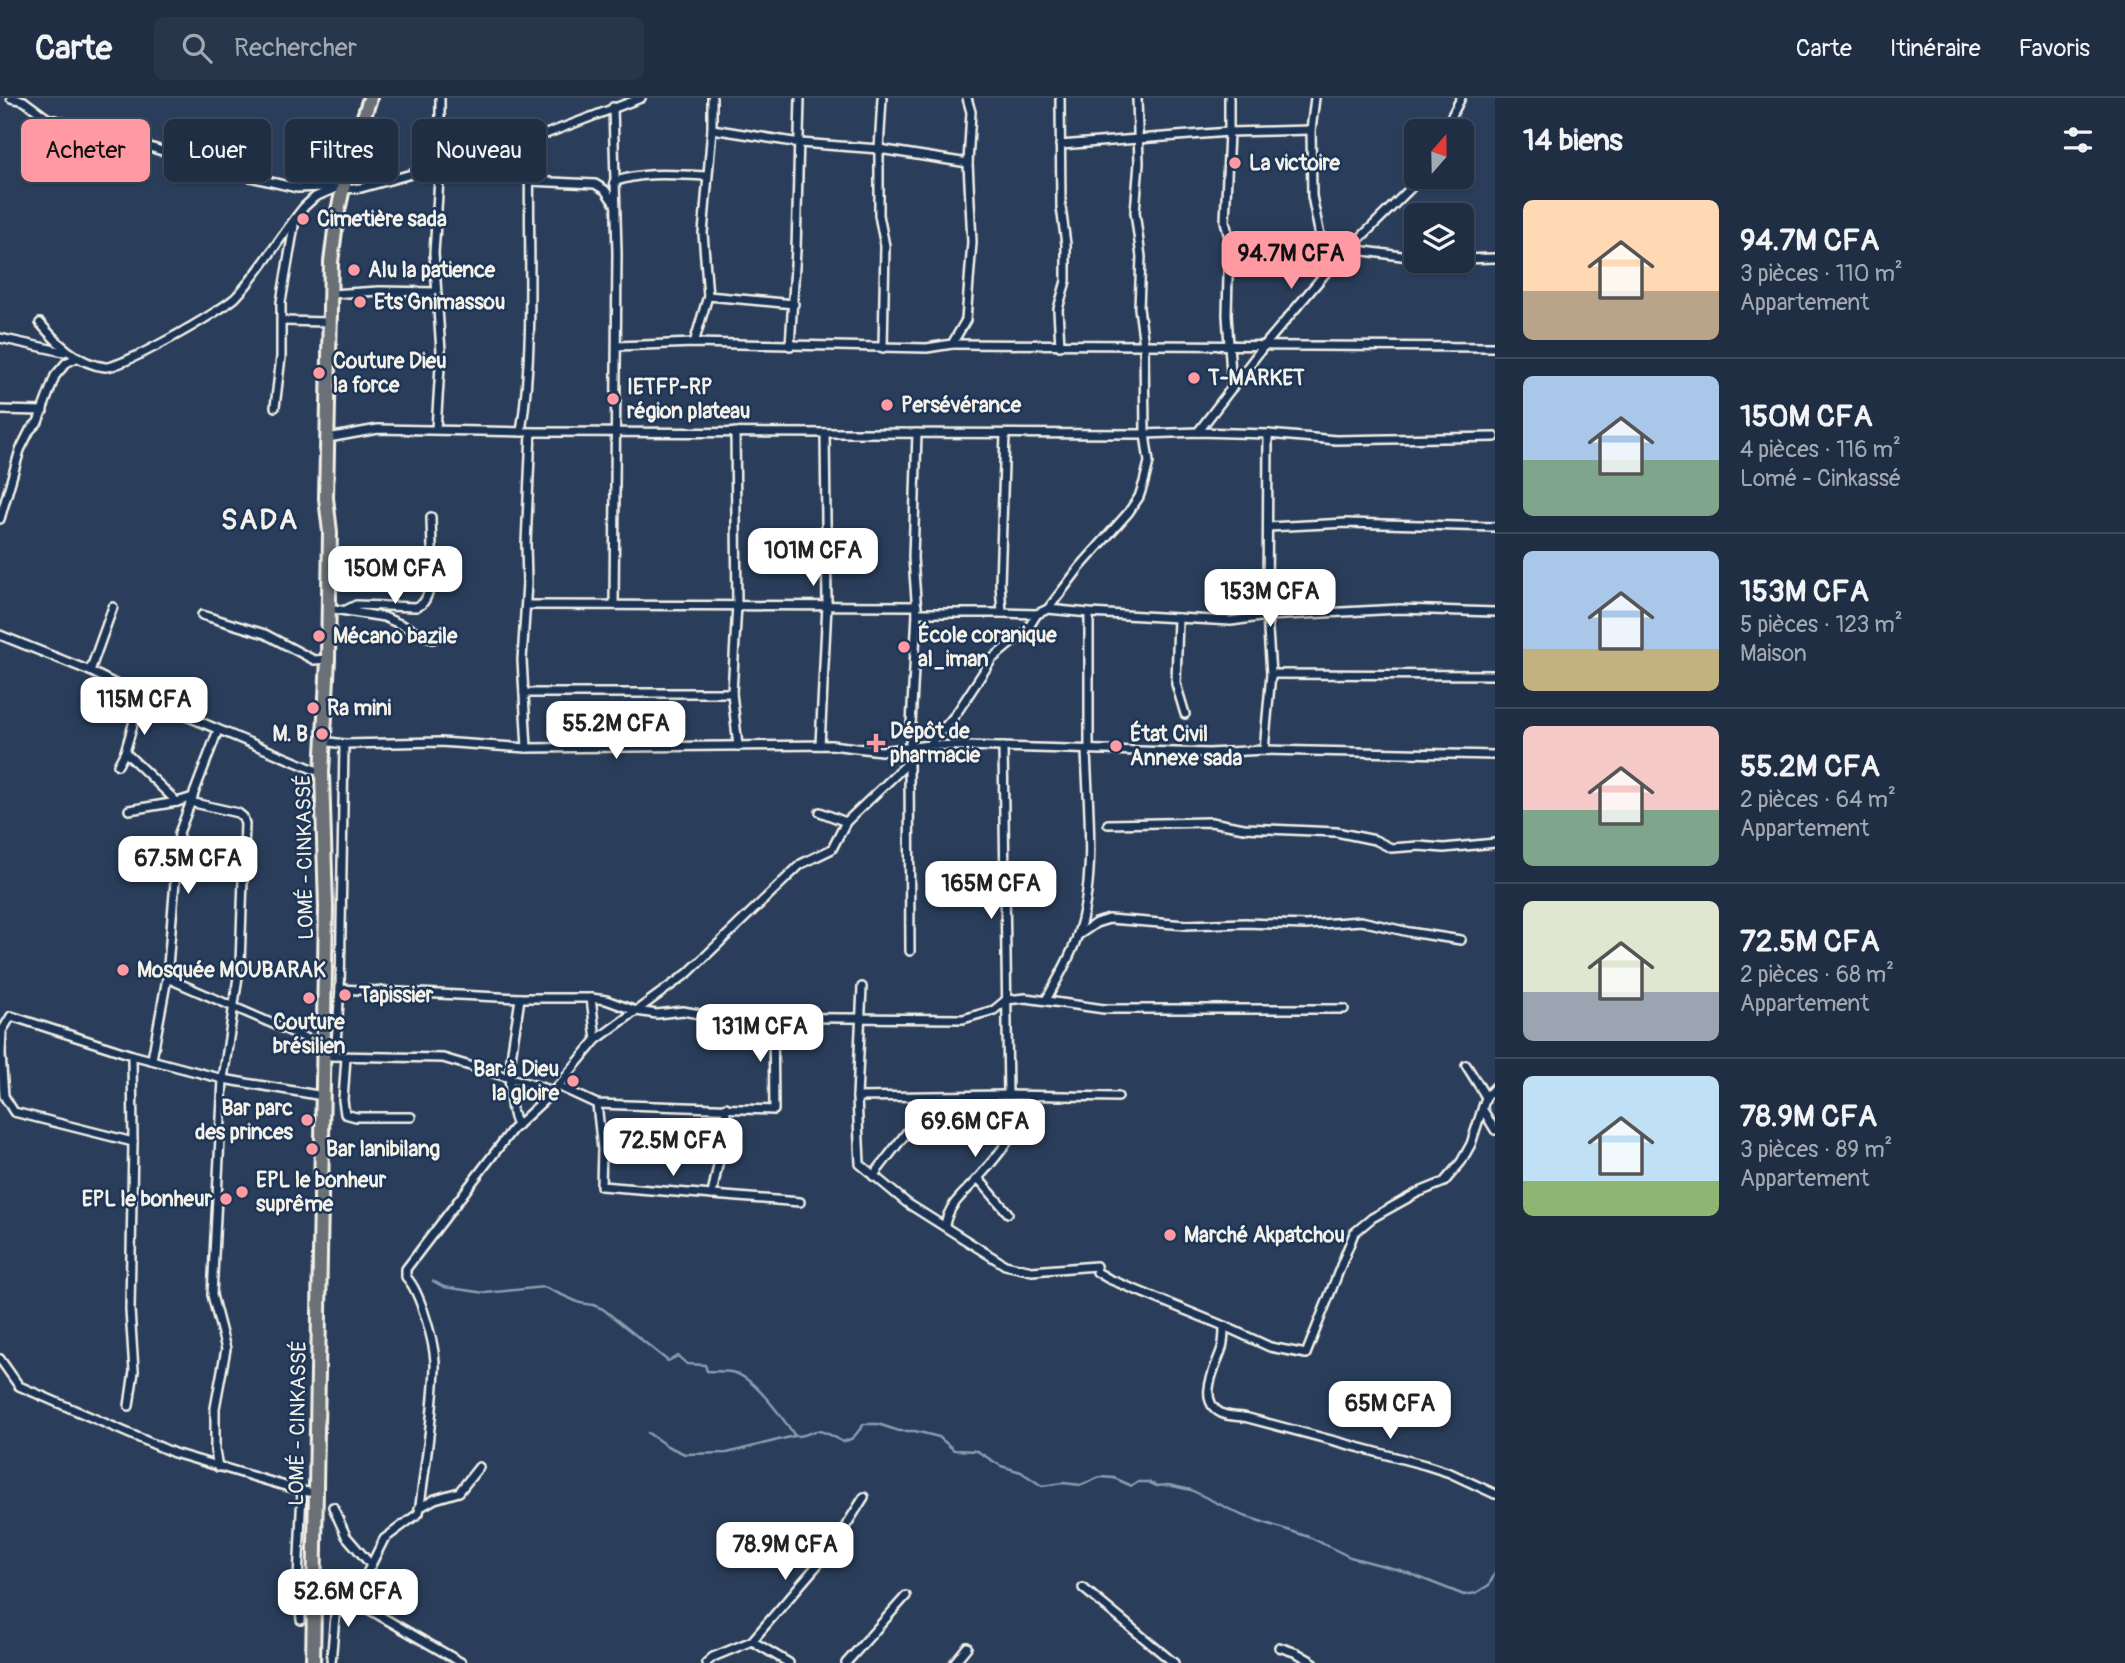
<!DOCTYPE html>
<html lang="fr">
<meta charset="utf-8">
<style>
:root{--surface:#202e44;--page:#28364b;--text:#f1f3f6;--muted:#a2a8b2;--line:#3d4a5d;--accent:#ff9aa2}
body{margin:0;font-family:Pangolin,sans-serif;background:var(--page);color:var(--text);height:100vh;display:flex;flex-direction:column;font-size:26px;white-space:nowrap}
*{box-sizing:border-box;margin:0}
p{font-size:23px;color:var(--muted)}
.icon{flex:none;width:38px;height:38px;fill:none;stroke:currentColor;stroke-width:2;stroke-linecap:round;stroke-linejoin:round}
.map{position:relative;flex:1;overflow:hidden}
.sheet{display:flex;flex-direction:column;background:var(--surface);width:630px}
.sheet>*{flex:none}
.banner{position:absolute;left:21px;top:21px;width:665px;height:63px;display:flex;gap:14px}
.needle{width:46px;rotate:20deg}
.tools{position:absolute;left:1404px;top:21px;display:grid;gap:14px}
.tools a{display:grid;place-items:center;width:70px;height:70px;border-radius:10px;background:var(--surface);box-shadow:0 2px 5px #0004,0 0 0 2px var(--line);font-size:35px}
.price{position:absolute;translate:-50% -60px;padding:0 16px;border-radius:14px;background:#fff;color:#222;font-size:23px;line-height:46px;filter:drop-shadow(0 2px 4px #0008)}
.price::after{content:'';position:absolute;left:50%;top:42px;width:21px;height:16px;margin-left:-10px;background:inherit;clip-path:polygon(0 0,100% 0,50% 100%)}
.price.current{background:var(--accent);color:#111}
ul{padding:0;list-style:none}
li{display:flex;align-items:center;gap:21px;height:175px;padding:0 28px}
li+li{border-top:2px solid var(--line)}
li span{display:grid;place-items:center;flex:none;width:196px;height:140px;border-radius:10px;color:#555}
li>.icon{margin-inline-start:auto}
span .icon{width:84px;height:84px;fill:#fffc;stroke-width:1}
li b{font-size:30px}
h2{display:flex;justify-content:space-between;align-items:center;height:84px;padding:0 28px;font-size:30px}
.chip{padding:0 24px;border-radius:10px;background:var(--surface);box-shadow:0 2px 5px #0004,0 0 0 2px var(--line);font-size:24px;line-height:63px}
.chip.current{background:var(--accent);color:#111}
header{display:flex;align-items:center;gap:42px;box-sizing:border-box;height:98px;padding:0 35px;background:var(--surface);border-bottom:2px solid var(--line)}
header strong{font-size:33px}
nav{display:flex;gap:38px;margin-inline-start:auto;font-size:24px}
.search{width:490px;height:63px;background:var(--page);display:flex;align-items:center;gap:18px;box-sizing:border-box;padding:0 24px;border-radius:10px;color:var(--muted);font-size:26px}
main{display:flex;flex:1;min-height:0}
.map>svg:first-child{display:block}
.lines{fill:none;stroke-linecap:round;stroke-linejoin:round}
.stream{stroke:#879eae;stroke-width:2.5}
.minor-casing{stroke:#f4f1e8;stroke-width:12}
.trunk-casing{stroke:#f4f1e8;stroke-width:18}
.minor{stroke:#1d3557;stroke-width:7}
.trunk{stroke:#6b7074;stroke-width:12}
.poi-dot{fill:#ff9aa2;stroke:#1d3557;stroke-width:2.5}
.labels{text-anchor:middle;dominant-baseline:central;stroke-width:5;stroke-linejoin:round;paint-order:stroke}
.poi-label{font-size:21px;font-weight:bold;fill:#f4f1e8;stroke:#1d3557;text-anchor:start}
.street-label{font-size:21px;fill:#f4f1e8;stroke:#1d3557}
.district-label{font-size:28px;font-weight:bold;letter-spacing:2px;fill:#f4f1e8;stroke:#1d3557}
</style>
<header>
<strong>Carte</strong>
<div class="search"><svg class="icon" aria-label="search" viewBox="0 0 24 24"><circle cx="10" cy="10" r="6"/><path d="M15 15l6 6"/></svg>Rechercher</div>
<nav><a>Carte</a><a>Itinéraire</a><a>Favoris</a></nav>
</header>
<main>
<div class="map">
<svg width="1495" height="1565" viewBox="0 0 1495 1565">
<rect width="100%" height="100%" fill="#2a3e5b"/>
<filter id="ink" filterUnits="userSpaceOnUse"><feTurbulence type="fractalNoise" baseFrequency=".0143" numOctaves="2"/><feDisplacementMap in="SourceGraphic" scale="14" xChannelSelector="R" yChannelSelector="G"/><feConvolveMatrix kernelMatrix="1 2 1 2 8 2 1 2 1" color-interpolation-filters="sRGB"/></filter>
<g filter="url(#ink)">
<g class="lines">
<g class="stream">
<path d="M433,1183L444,1189L485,1195L544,1189L580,1205L593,1207L603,1211L668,1263L678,1258L687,1266L705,1267L707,1273C716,1274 726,1272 735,1275C755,1281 782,1319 795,1338C803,1339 808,1335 816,1333C825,1332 836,1340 843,1344L853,1340L864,1326H878L899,1333H915L939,1339L954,1352L977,1353L1001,1368L1021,1374L1042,1388L1063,1385L1081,1387L1100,1379L1114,1380L1132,1388L1138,1384H1148L1157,1388L1168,1387L1191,1392L1241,1417L1309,1439L1350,1459L1403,1473L1464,1497L1476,1495L1489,1487L1495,1475"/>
<path d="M648,1335L667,1348L685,1356L727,1355L794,1338"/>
</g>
<g class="minor-casing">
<g id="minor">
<path d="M11,0L24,3L47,20L105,35L229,74L297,90L325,89L343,91L361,90L408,77L530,42L641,0"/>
<path d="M882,0L879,51V117L885,148L883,250"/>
<path d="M1315,0L1311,32L1312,98L1321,143L1329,154V171"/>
<path d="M613,9L617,155L614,507"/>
<path d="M712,31L800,45L879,51L968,65"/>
<path d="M1444,33L1461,0"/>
<path d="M1060,47L1229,34V0"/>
<path d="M529,83L595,86L605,92L614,105"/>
<path d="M614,84C643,73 676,77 707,78"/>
<path d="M1350,151L1416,160"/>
<path d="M1461,161L1495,160"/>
<path d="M331,196L379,193L436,194"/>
<path d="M708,198L794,206"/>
<path d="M282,223L329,224"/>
<path d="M40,225C57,245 78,266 105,269C121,271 223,212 236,199C262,172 280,138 304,109L315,99L336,90"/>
<path d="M0,240L64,254"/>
<path d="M694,245L708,198L703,135L712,31V0"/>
<path d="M952,246L1495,249"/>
<path d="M617,248L694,245L927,250L952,246L966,222L972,144L968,65L971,14L967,0"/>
<path d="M790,248L796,152L800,0"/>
<path d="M1060,248L1058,211L1066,183V146L1061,109L1060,0"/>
<path d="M1232,290L1227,217L1229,140L1225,123L1229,34L1311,32"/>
<path d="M275,309L281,259V204L295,122"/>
<path d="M0,312L43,313"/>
<path d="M436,331L441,253L434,155L440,67V0"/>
<path d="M521,334C536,238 527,139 530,42"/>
<path d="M735,334L737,506L732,595L738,648"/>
<path d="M1198,334L1263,249L1329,171L1422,79"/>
<path d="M1005,336L1000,485L1002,515L1037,516"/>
<path d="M328,340L378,331L531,334L1145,336L1198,334L1268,336L1336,342L1495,339"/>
<path d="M0,421L20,352L30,332L38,324L55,278L66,265L78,259"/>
<path d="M1268,429L1346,425L1495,429"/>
<path d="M526,507L917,508"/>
<path d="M328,510L384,519L433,541"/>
<path d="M1048,511L1089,515L1231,523L1267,518L1399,511L1495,514"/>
<path d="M346,512L356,507L416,509L422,506C437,490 431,441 431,419"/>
<path d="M917,515H1002"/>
<path d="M1089,515V652"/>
<path d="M202,517L265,536L314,562L328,561"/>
<path d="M1178,520L1176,586L1185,616"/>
<path d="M0,537L90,573L141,599L322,675"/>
<path d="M90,573L113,509"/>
<path d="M1271,576L1495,577"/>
<path d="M524,595H732"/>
<path d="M323,643L344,646L440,644L527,650L831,647L881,653L929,647L956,616L992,561L1027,532L1037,516L1048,511L1080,469L1128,415L1139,399L1144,384L1149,364L1145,336L1144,247L1139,210L1141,159L1135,114L1139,65L1137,0"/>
<path d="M820,647L827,507L825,335"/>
<path d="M929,647L1209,655L1264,652L1495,657"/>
<path d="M1003,649L1008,997"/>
<path d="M527,650L522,562L527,485L526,446L531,334"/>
<path d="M1264,652L1271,576L1267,518L1268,336"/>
<path d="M125,654L177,704"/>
<path d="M118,667L125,654L141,599"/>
<path d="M190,704L238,715L243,719L245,726L240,865L223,981L212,1197L226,1251L215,1310V1353L218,1369"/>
<path d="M129,712L177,704L193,699"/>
<path d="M820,714L846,724"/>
<path d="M1108,726L1211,724L1244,730L1336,734L1375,742L1391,750L1419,748L1444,750L1495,745"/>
<path d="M1077,838L1096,825L1109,821L1186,827L1245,825L1306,827L1361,823L1409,834L1461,842"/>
<path d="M910,853L909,664L917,515L913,460L917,335"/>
<path d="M167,880L324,948"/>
<path d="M862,889L857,999L860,1066L907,1105L1005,1167L1032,1173L1096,1168L1097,1174L1109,1181L1224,1228L1270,1249L1306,1256L1354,1135L1372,1120L1417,1095L1444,1084L1461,1064L1471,1046L1486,999L1495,989"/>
<path d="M340,891L520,900H591L606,902L636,913L657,916L683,913L716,919L963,921L994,912L1006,902L1026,900L1104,911H1344"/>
<path d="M591,900L596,942"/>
<path d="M1046,902C1057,882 1070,861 1077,839C1097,780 1088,713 1086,652"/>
<path d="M331,958L443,960L554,993"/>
<path d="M335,958L340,891L344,646"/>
<path d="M346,959L343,1002L345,1016L356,1019H411"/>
<path d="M152,961L167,880L179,735L218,632"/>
<path d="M1466,967L1486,999"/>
<path d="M558,988L597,1006L774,1012L773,919"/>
<path d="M857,999L1008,997L1118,999"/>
<path d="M597,1006L602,1051L601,1088L800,1104"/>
<path d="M1483,1012L1495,1032"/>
<path d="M517,1028C501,990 515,940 520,900"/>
<path d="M133,1044L14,1014L4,998L1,956L2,933L11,918L132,957L223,981L323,998"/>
<path d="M873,1078L934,999"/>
<path d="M978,1080L1008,1115"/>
<path d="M712,1097C717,1068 726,1039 726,1009"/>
<path d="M945,1127C949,1105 965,1095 979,1079C995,1061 1028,1021 1033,998"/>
<path d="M1224,1228C1224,1235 1224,1243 1222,1250C1216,1269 1196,1302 1221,1315C1228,1319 1240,1318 1248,1320L1425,1367L1450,1375L1495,1396"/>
<path d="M0,1261L19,1288L174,1355L302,1393L316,1395"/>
<path d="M129,1308L134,1273L130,1212L133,1044L132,957"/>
<path d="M333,1409L346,1438L371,1467"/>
<path d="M419,1410L435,1401L459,1394L479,1369"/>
<path d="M315,1490L349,1500L462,1565"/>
<path d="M1083,1490L1174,1565"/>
<path d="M349,1500L356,1497L384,1441L419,1415C425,1368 433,1319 435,1270C436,1250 421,1194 406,1179V1171L512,1032L554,993L596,942L688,875L801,766L832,751L846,724L909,664"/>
<path d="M301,1522L298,1482L302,1393"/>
<path d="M752,1543L789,1565"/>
<path d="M1279,1549L1297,1555L1314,1565"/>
<path d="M331,1565L337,1495"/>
<path d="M706,1565L713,1559L752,1543L832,1450L864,1399"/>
<path d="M846,1565L906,1498"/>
<path d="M954,1565L967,1549"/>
</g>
</g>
<g class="trunk-casing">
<path id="trunk" d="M313,1565L326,809L322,675L328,561L330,434L326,400L331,164L337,117L349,64L370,0"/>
</g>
<use href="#minor" class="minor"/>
<use href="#trunk" class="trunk"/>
</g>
</g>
<g class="poi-dot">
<circle cx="1235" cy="65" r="7"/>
<circle cx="303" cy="121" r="7"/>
<circle cx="354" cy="172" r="7"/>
<circle cx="360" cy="204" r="7"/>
<circle cx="319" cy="275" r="7"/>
<circle cx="1194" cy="280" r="7"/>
<circle cx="613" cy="301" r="7"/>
<circle cx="887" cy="307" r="7"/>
<circle cx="319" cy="538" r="7"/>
<circle cx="904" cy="549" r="7"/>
<circle cx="313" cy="610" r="7"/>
<circle cx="322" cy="636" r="7"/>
<path d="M872.5 634.5h7v7h7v7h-7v7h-7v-7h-7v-7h7z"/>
<circle cx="1116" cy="648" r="7"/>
<circle cx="123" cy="872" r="7"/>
<circle cx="345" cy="897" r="7"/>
<circle cx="309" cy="900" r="7"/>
<circle cx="573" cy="983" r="7"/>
<circle cx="307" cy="1022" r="7"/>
<circle cx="312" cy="1051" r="7"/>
<circle cx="242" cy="1094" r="7"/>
<circle cx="226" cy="1101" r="7"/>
<circle cx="1170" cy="1137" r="7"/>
</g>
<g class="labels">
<g class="poi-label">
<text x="1249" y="65">La victoire</text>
<text x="317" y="121">Cimetière sada</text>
<text x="368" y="172">Alu la patience</text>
<text x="374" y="204">Ets Gnimassou</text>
<text x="333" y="263">Couture Dieu<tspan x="333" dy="24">la force</tspan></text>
<text x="1208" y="280">T-MARKET</text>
<text x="627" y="289">IETFP-RP<tspan x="627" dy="24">région plateau</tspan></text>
<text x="901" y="307">Persévérance</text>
<text x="918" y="537">École coranique<tspan x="918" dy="24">al_iman</tspan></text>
<text x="333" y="538">Mécano bazile</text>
<text x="327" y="610">Ra mini</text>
<text x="890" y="633">Dépôt de<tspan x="890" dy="24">pharmacie</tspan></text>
<text x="308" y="636" text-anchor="end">M. B</text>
<text x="1130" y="636">État Civil<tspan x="1130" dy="24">Annexe sada</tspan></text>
<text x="137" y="872">Mosquée MOUBARAK</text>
<text x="359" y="897">Tapissier</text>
<text x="309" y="924" text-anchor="middle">Couture<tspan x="309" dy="24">brésilien</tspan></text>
<text x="559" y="971" text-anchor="end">Bar à Dieu<tspan x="559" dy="24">la gloire</tspan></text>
<text x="293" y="1010" text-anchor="end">Bar parc<tspan x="293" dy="24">des princes</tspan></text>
<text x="326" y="1051">Bar lanibilang</text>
<text x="256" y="1082">EPL le bonheur<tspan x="256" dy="24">suprême</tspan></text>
<text x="212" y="1101" text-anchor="end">EPL le bonheur</text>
<text x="1184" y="1137">Marché Akpatchou</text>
</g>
<g class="street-label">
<text transform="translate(305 759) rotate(-91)">LOMÉ - CINKASSÉ</text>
<text transform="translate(298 1325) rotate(-89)">LOMÉ - CINKASSÉ</text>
</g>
<g class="district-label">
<text x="260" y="422">SADA</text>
</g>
</g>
</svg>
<div class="tools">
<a><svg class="needle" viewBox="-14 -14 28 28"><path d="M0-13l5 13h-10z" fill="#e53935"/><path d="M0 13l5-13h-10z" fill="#a2a8b2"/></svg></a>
<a><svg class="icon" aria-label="layers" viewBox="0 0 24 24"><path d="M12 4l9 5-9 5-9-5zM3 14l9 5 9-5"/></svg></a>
</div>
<b class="price current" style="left:1291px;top:193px">94.7M CFA</b>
<b class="price" style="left:813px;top:490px">101M CFA</b>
<b class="price" style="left:395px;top:508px">150M CFA</b>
<b class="price" style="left:1270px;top:531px">153M CFA</b>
<b class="price" style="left:144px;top:639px">115M CFA</b>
<b class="price" style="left:616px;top:663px">55.2M CFA</b>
<b class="price" style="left:188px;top:798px">67.5M CFA</b>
<b class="price" style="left:991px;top:823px">165M CFA</b>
<b class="price" style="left:760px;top:966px">131M CFA</b>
<b class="price" style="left:975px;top:1061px">69.6M CFA</b>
<b class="price" style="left:673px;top:1080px">72.5M CFA</b>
<b class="price" style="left:1390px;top:1343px">65M CFA</b>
<b class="price" style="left:785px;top:1484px">78.9M CFA</b>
<b class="price" style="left:348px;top:1531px">52.6M CFA</b>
<div class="banner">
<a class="chip current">Acheter</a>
<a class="chip">Louer</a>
<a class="chip">Filtres</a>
<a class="chip">Nouveau</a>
</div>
</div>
<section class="sheet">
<h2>14 biens<svg class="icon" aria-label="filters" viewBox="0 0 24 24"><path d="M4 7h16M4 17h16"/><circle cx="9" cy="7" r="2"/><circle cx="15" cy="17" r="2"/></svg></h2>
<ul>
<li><span style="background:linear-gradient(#ffd9b3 65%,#b9a48a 0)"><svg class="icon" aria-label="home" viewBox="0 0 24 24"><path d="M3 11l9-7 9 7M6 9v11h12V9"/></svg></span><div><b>94.7M CFA</b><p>3 pièces · 110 m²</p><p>Appartement</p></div></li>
<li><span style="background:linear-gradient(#a9c7e8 60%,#7fa58c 0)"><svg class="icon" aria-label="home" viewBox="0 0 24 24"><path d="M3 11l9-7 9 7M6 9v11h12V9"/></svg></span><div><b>150M CFA</b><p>4 pièces · 116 m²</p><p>Lomé - Cinkassé</p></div></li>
<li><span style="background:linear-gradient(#a9c7e8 70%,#c2b280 0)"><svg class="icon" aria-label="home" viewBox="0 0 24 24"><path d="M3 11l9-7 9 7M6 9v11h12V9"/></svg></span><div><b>153M CFA</b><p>5 pièces · 123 m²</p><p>Maison</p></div></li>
<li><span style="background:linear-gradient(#f6c9c9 60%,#7fa58c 0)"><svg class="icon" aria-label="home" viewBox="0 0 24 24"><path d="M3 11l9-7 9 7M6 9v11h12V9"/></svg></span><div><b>55.2M CFA</b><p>2 pièces · 64 m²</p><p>Appartement</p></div></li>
<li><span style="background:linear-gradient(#dfe7d0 65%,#9aa5b1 0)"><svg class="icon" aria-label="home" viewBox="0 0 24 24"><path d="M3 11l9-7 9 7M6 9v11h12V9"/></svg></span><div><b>72.5M CFA</b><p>2 pièces · 68 m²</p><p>Appartement</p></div></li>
<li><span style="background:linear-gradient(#bfe0f5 75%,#8fb573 0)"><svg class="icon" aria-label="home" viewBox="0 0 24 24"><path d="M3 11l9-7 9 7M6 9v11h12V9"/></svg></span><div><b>78.9M CFA</b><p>3 pièces · 89 m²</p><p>Appartement</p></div></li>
</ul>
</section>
</main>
